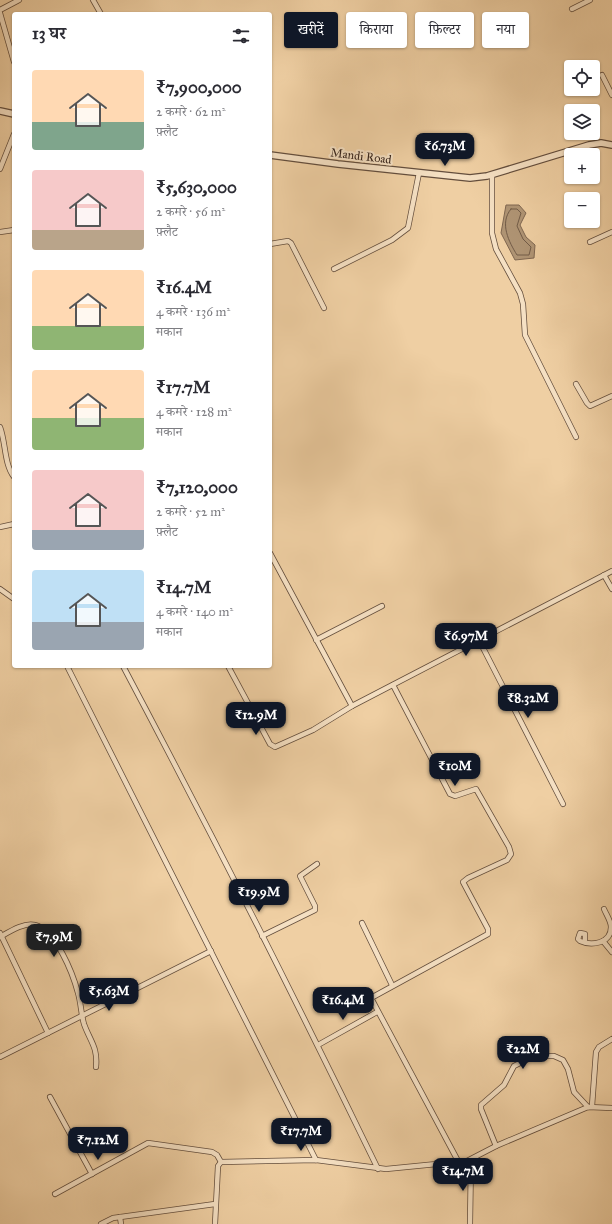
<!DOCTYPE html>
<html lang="hi">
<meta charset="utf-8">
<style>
:root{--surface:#fff;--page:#f7f7f7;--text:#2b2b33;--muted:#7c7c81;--accent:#111827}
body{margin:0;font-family:"IM FELL Great Primer","Noto Serif Devanagari",serif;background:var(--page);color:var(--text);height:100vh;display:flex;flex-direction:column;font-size:15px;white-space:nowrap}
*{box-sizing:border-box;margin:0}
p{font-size:13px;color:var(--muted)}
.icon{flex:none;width:22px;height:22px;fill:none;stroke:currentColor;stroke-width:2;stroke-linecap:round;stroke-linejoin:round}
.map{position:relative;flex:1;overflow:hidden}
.sheet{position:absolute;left:12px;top:12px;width:260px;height:656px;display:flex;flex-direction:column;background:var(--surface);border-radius:4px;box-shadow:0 1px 3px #0004}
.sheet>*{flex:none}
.banner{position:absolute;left:284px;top:12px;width:268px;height:36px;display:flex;gap:8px}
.controls{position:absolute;left:564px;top:60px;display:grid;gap:8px}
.controls a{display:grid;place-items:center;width:36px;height:36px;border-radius:4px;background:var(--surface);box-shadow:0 1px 3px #0004;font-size:20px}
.price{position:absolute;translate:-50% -34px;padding:0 9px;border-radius:8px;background:var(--accent);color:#fff;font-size:13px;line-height:26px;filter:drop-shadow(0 1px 2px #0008)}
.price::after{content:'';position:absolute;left:50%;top:24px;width:12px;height:9px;margin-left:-6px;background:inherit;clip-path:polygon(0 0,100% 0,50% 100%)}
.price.current{background:#222;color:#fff}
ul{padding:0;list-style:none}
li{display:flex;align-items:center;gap:12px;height:100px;padding:0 20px}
li span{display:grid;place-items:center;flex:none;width:112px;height:80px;border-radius:4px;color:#555}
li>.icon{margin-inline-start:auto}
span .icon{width:48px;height:48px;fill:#fffc;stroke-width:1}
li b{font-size:17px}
h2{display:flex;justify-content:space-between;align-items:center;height:48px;padding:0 20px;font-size:17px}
.chip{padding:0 14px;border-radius:4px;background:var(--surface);box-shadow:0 1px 3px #0004;font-size:14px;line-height:36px}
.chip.current{background:var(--accent);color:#fff}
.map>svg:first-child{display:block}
.water{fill:#b09575;stroke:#7f6751}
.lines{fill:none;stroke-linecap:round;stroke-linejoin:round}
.shore{stroke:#725c48;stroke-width:1}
.minor-casing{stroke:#644e3d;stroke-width:6}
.tertiary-casing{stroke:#644e3d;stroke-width:8}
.minor{stroke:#f5e0c3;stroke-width:4.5}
.tertiary{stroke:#f5e0c3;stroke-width:5.5}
.labels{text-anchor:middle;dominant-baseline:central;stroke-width:4;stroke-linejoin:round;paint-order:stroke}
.street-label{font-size:12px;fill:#35231b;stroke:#f5e0c3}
</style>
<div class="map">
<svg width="612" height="1224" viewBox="0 0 612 1224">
<rect width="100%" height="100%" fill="#efcfa3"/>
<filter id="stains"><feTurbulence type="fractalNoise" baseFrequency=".005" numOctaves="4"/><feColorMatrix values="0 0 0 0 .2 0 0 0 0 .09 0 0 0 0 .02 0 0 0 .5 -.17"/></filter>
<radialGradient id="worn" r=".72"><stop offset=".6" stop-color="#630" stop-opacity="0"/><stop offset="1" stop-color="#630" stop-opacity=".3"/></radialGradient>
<path class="water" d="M506,205H519L526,213L520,225L526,237L535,245L534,258L515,260L501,233Z"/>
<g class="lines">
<path class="shore" d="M511,209H517L521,213L517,226L523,239L531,247L529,255H517C509,242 499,223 511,209Z"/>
<g class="minor-casing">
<g id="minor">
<path d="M93,0L101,14"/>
<path d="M572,9L590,0"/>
<path d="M0,10L19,0"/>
<path d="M0,13L14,62"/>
<path d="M602,75L612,95"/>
<path d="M0,169L14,134"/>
<path d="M492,175V233L496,249L520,293L523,304L525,335L576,437"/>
<path d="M0,232L14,230"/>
<path d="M590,242L612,232"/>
<path d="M270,244L288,241L291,243L324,308"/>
<path d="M334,269L392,240L408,228L419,173"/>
<path d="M576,384L587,403L590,406L612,396"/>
<path d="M0,427C6,443 4,464 14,477"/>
<path d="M0,527L14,524"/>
<path d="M270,553L352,706"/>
<path d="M604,575L612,589"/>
<path d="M0,589L14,599"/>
<path d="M316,640L382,606"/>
<path d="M479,640L563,804"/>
<path d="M67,666L316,1160"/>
<path d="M123,666C211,832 296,1000 378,1169"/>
<path d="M228,666L270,744L275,747L313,730L352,706L612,571"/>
<path d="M393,685L450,794L455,796L476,789L509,847L511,854L507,860L468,878L463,882L488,929V934L371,998L458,1161"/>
<path d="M362,923L392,985"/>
<path d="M0,933L48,1033"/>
<path d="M262,936L315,910V906L300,876L317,864"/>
<path d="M0,937C9,932 24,922 35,925C56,930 73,974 78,993C81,1003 81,1014 84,1024C90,1041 98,1047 96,1067"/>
<path d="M585,941V934L580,933L578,939L580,941C591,946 611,944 611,927C611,921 606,914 604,909"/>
<path d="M603,941L612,952"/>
<path d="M318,1045L377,1012"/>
<path d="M0,1057L211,951"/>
<path d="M50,1097L92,1174"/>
<path d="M592,1106L596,1052L599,1047L612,1039"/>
<path d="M496,1146L481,1109V1105L504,1085L514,1066L530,1058L546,1056H554L563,1060L568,1069L574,1092L588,1107"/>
<path d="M55,1194L148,1143L212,1152L217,1155L221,1162"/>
<path d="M120,1217L121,1224"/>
<path d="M101,1224L113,1218L215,1204"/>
<path d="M215,1224L218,1166L221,1162L316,1160L386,1169L467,1161L496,1146L588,1107L612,1108"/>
<path d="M470,1224L471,1160"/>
</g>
</g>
<g class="tertiary-casing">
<g id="tertiary">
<path d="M0,111L14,114"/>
<path d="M270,155L338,164L470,178L487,176L589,145L601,143L612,145"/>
</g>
</g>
<use href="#minor" class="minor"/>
<use href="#tertiary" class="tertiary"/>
</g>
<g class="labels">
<g class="street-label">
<text transform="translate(361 156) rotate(7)">Mandi Road</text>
</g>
</g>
<rect width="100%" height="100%" filter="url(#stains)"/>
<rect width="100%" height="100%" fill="url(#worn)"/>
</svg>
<div class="controls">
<a><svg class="icon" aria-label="locate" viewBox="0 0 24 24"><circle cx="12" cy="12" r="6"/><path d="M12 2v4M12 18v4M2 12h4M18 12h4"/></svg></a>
<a><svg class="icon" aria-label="layers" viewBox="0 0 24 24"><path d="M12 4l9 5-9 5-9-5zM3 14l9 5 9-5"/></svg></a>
<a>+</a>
<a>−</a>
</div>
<b class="price" style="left:445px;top:167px">₹6.73M</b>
<b class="price" style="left:466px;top:657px">₹6.97M</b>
<b class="price" style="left:528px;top:719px">₹8.32M</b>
<b class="price" style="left:256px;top:736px">₹12.9M</b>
<b class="price" style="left:455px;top:787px">₹10M</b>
<b class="price" style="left:259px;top:913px">₹19.9M</b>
<b class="price current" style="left:54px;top:958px">₹7.9M</b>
<b class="price" style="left:109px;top:1012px">₹5.63M</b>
<b class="price" style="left:343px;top:1021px">₹16.4M</b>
<b class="price" style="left:523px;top:1070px">₹22M</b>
<b class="price" style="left:301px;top:1152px">₹17.7M</b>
<b class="price" style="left:98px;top:1161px">₹7.12M</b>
<b class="price" style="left:463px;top:1192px">₹14.7M</b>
<div class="banner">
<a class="chip current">खरीदें</a>
<a class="chip">किराया</a>
<a class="chip">फ़िल्टर</a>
<a class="chip">नया</a>
</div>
<section class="sheet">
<h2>13 घर<svg class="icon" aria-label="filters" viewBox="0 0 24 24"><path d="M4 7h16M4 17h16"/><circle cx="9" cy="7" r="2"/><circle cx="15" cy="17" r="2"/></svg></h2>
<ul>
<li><span style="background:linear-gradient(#ffd9b3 65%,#7fa58c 0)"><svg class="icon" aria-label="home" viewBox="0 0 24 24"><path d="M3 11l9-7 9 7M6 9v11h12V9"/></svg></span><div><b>₹7,900,000</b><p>2 कमरे · 62 m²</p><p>फ़्लैट</p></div></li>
<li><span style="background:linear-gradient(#f6c9c9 75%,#b9a48a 0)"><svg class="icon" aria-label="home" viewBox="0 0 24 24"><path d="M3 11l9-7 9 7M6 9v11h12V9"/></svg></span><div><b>₹5,630,000</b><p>2 कमरे · 56 m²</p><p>फ़्लैट</p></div></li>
<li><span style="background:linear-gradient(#ffd9b3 70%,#8fb573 0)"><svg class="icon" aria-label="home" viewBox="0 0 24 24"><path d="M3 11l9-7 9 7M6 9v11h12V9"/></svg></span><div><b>₹16.4M</b><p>4 कमरे · 136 m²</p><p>मकान</p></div></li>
<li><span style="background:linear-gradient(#ffd9b3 60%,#8fb573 0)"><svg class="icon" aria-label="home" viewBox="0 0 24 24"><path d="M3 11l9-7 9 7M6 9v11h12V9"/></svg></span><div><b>₹17.7M</b><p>4 कमरे · 128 m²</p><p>मकान</p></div></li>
<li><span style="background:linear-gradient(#f6c9c9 75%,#9aa5b1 0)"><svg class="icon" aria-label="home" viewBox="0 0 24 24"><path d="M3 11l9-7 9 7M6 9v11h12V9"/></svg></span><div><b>₹7,120,000</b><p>2 कमरे · 52 m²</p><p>फ़्लैट</p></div></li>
<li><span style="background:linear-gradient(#bfe0f5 65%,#9aa5b1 0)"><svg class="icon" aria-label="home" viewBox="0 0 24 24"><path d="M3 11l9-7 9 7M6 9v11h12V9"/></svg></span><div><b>₹14.7M</b><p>4 कमरे · 140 m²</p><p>मकान</p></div></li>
</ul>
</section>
</div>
